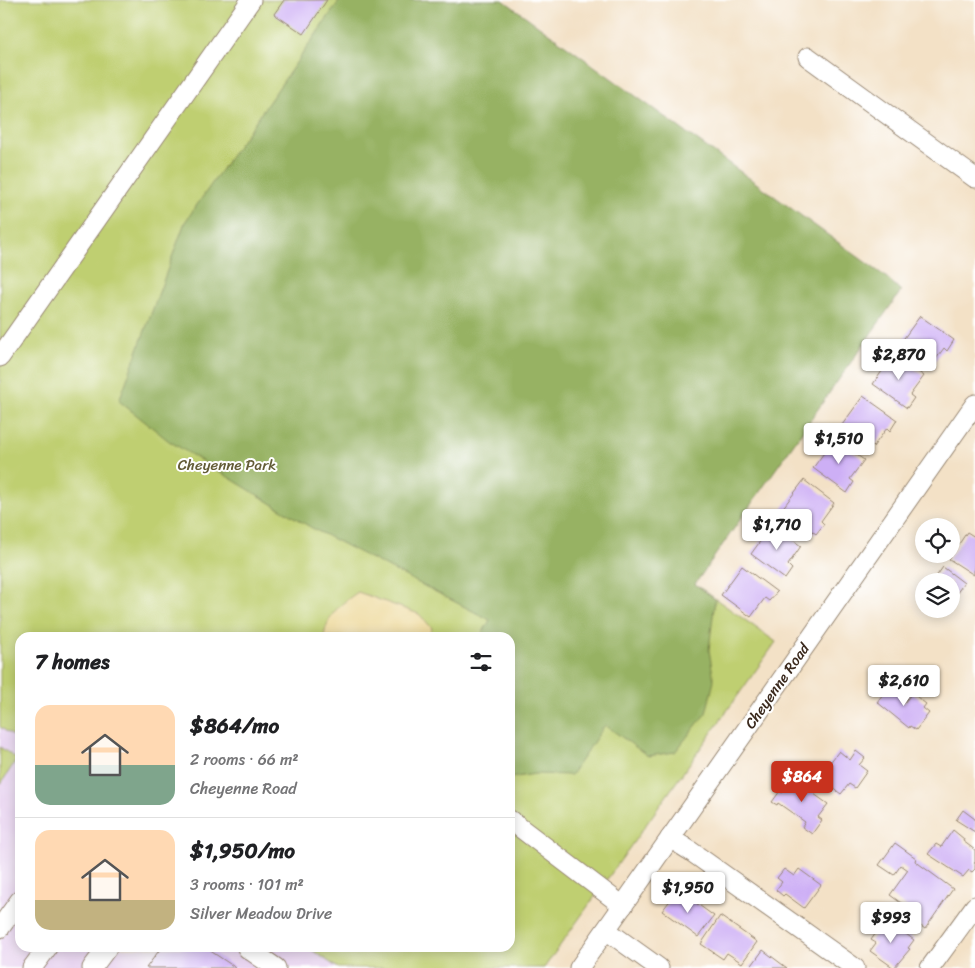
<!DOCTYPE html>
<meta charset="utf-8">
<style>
:root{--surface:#fff;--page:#f6f6f6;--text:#202124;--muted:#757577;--line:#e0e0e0;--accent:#c8321e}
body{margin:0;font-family:Sriracha,sans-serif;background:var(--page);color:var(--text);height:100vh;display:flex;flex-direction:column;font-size:19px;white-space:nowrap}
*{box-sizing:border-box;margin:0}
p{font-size:16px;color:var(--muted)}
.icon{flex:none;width:28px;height:28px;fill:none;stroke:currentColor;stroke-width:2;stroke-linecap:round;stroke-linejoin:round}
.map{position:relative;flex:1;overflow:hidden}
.drawer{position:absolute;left:15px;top:632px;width:500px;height:320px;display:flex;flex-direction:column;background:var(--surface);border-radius:15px;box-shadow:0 2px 12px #0003}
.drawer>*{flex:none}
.controls{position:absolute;left:915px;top:518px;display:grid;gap:10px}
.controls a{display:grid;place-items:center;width:45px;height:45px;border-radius:50%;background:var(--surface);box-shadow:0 2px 12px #0003;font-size:25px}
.price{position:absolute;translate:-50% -42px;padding:0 11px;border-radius:5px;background:#fff;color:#222;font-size:16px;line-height:32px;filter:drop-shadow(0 1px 2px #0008)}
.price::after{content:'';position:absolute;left:50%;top:30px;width:15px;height:11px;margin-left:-8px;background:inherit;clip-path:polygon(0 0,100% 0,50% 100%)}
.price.current{background:var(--accent);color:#fff}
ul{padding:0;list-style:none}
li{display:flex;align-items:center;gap:15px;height:125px;padding:0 20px}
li+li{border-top:1px solid var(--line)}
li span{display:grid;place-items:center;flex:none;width:140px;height:100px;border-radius:15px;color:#555}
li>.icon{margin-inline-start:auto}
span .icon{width:60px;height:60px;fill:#fffc;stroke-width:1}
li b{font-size:21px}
h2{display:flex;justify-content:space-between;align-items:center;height:60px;padding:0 20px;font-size:21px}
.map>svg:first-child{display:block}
.built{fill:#e7d2ef}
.green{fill:#bfcf71;stroke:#7d7c48}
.forest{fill:#97b263;stroke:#696e40}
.sand{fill:#eeda9e;stroke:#94825e}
.building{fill:#cdaff5}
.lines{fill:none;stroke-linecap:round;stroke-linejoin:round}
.minor-casing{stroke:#978672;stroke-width:21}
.minor{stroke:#fff;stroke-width:19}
.labels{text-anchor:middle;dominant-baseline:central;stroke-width:4;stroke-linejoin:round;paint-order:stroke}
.park-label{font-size:15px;fill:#635c37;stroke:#fff}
.street-label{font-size:15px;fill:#3b2a1e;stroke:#fff}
</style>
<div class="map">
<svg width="975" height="968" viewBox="0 0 975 968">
<rect width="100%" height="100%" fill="#fff"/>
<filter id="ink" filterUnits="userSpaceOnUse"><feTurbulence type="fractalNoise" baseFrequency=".02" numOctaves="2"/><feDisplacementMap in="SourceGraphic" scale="10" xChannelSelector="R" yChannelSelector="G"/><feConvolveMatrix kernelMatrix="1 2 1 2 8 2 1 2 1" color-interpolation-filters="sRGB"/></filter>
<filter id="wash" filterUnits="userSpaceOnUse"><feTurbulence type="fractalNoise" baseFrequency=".0096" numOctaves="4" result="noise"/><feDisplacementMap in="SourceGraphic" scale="20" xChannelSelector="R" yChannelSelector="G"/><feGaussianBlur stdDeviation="1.12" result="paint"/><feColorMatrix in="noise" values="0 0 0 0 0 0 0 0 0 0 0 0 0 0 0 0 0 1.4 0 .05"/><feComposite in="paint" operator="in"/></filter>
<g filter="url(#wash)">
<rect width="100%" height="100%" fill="#f3e1c6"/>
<path class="built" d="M0,726L20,740V948H310L338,968H0Z"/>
<g class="green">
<path d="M0,0H340L186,222L776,642L544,968H338L309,948H510V638H20V741L0,727Z"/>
<path d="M0,747L17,759L0,785Z"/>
</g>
<path class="forest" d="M340,0H503L886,277L901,291L695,584L715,599L709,650L714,681L706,713L675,752L648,756L605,725L571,775L535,774L510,778V638L480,637L490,620L312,528L169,441L119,401L185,222Z"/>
<path class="sand" d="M358,592L419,614L432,628L429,637H324C327,615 340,604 358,592Z"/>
<g id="blocks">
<g class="building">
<path d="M284,0H327L304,34L274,14Z"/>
<path d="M920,316L954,340L947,351L944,348L930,367L899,345Z"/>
<path d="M894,354L924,376L910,395L914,398L907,408L873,384Z"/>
<path d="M863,396L897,420L890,431L887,428L873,447L842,425Z"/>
<path d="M834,439L864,460L850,479L854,482L847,493L813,468Z"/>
<path d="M804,480L834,503L821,521L824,524L816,534L782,509Z"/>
<path d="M772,525L801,546L788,565L792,569L785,579L751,554Z"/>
<path d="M967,532L975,537L974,575L949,559Z"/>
<path d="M742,566L777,592L769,601L765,598L751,617L721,595Z"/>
<path d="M943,567L964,583L951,601V581H933Z"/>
<path d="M892,682L907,694L902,701L904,703L912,693L926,704L923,708L929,713L916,730L910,726L909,728L877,702Z"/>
<path d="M839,751L850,760L856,751L865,758L859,765L867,771L855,788L849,784L841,794L821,779L827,771L825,769Z"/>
<path d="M794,776L815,791L814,794L828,804L818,817L822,820L812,834L802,827L805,822L778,803L777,805L772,802L780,791L782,793Z"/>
<path d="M963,810L975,819V832L956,820Z"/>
<path d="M953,830L964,839L963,841L975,850V862L974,863L975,864V869L972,872L969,870L963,877L928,854L936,844L941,847Z"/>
<path d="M895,843L916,858L915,861L953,889L925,929L915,922L919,916L890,895L908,870L901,865L894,875L879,865Z"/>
<path d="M784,869L794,876L799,869L821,885L804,908L785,894L783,896L776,890L782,882L777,878Z"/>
<path d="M678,890L714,916L698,937L662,911Z"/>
<path d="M720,916L757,942L742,963L727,953L723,959L701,944Z"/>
<path d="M886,919L914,940L908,948L910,949L894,968L870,951L876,943L871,940Z"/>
<path d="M161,948H206L236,968H146Z"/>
<path d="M763,950L787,968H750Z"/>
</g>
</g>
</g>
<g filter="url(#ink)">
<use href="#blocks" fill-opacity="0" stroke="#978672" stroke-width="1"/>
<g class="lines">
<g class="minor-casing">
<g id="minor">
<path d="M808,57L975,178"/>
<path d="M0,357L251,0"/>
<path d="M510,820L623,906"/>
<path d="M670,838L689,850L855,968"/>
<path d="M0,928L20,900"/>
<path d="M606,930L659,968"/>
<path d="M247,948L276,968"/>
<path d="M32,968L47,948"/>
<path d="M92,968L107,948"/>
<path d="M579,968L975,404"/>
<path d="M930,968L975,906"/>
</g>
</g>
<use href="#minor" class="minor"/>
</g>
</g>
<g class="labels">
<g class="park-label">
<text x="227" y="465">Cheyenne Park</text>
</g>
<g class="street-label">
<text transform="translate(777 686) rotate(-55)">Cheyenne Road</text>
</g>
</g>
</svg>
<div class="controls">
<a><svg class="icon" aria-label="locate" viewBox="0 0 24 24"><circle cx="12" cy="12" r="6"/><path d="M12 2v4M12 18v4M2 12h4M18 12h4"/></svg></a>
<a><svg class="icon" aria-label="layers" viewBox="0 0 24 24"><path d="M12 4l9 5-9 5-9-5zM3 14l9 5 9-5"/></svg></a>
</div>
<b class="price" style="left:899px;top:381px">$2,870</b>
<b class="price" style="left:839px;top:465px">$1,510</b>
<b class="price" style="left:777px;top:551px">$1,710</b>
<b class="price" style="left:904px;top:707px">$2,610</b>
<b class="price current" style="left:802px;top:803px">$864</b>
<b class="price" style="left:688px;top:914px">$1,950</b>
<b class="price" style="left:891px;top:944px">$993</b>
<section class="drawer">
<h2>7 homes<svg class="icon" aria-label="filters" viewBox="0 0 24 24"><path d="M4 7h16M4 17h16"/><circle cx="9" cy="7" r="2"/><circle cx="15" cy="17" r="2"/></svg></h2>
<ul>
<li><span style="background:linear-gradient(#ffd9b3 60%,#7fa58c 0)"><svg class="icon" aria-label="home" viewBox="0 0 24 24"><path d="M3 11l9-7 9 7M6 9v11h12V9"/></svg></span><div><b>$864/mo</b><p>2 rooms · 66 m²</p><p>Cheyenne Road</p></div></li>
<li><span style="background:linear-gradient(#ffd9b3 70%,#c2b280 0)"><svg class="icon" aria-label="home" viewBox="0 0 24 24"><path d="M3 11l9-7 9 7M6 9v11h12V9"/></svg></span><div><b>$1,950/mo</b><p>3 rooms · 101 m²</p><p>Silver Meadow Drive</p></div></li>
</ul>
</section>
</div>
